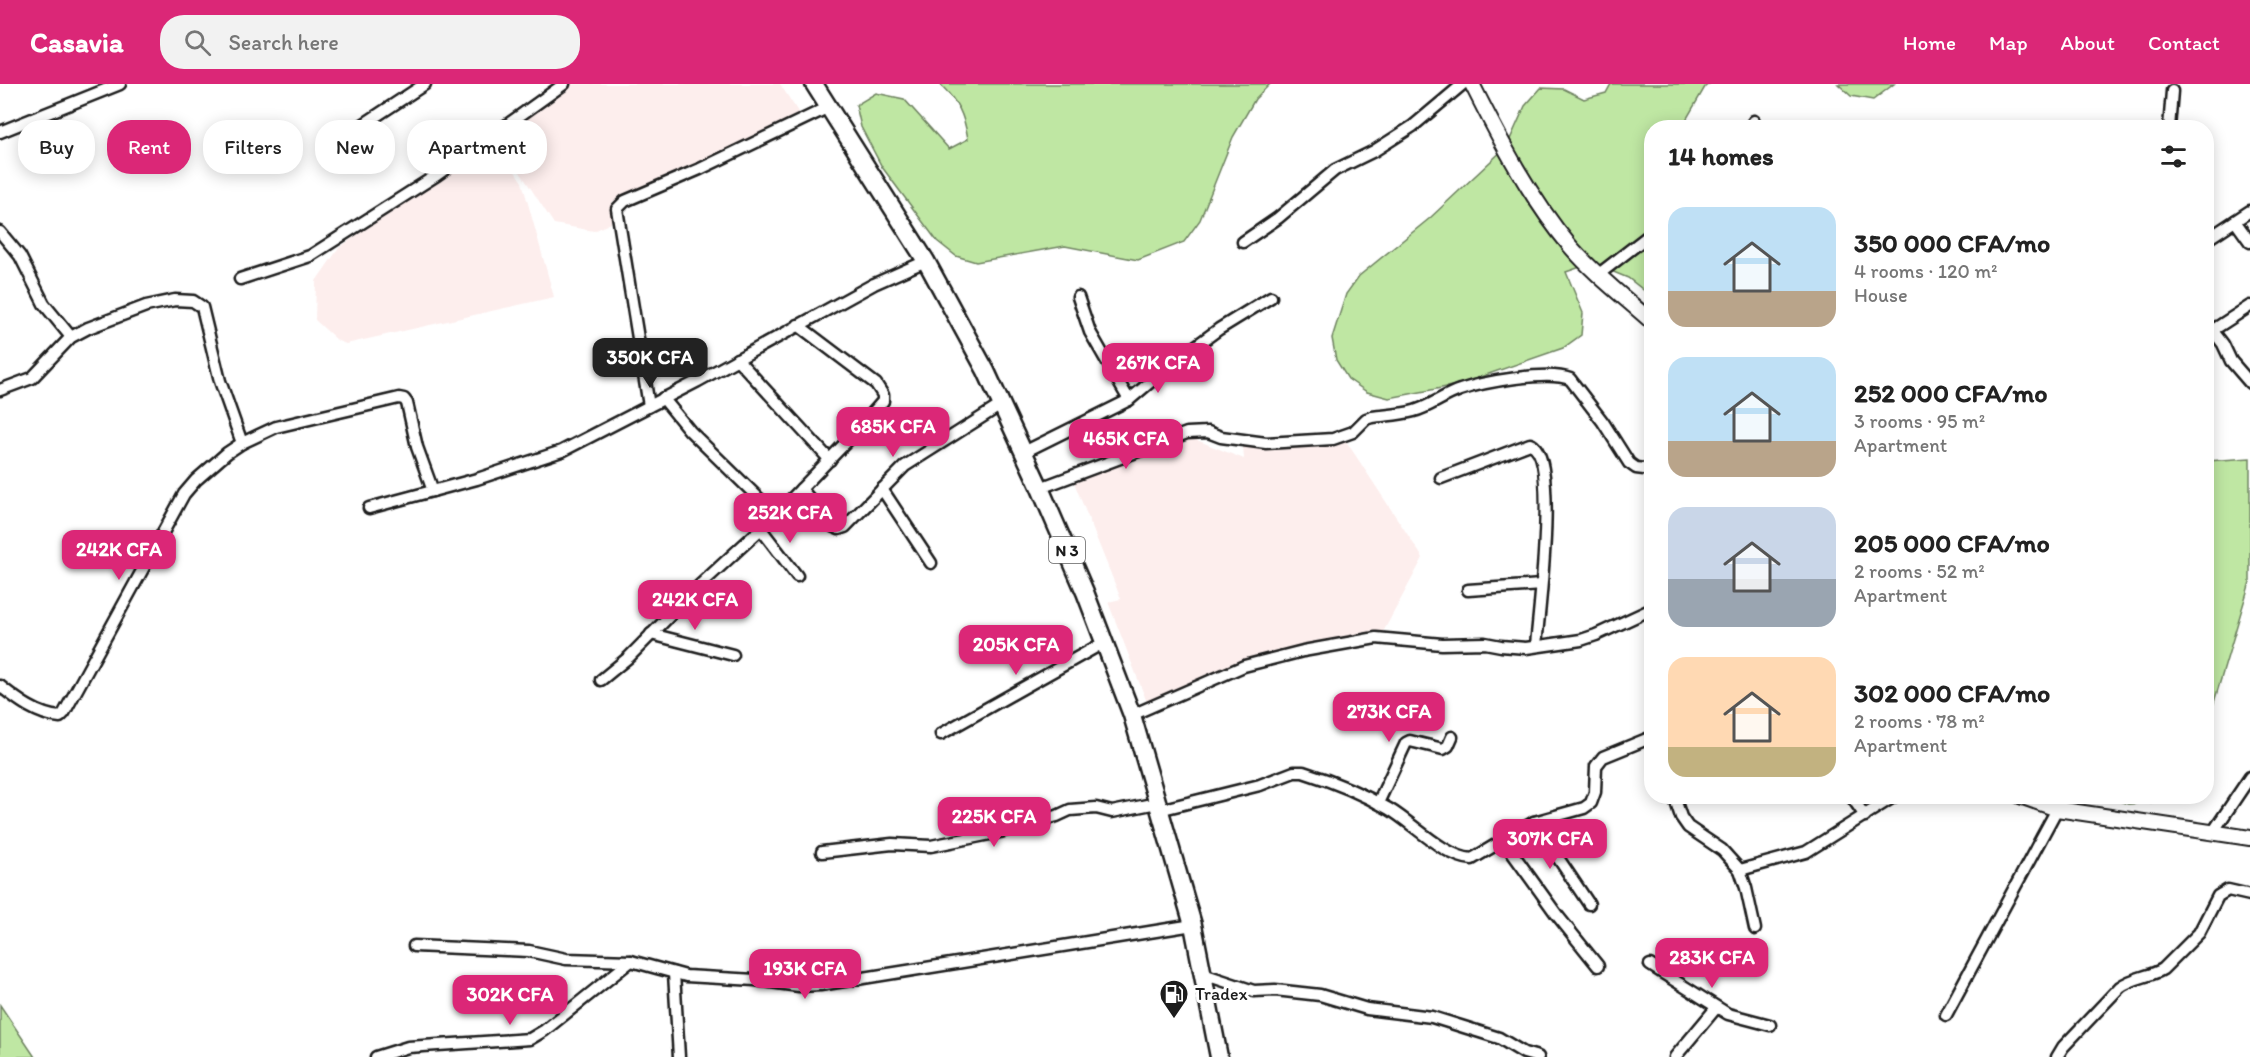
<!DOCTYPE html>
<meta charset="utf-8">
<style>
:root{--surface:#fff;--page:#f2f2f2;--text:#222;--muted:#767676;--accent:#db2777}
body{margin:0;font-family:Itim,sans-serif;background:var(--page);color:var(--text);height:100vh;display:flex;flex-direction:column;font-size:22px;white-space:nowrap}
*{box-sizing:border-box;margin:0}
p{font-size:20px;color:var(--muted)}
.icon{flex:none;width:33px;height:33px;fill:none;stroke:currentColor;stroke-width:2;stroke-linecap:round;stroke-linejoin:round}
.map{position:relative;flex:1;overflow:hidden}
.sheet{position:absolute;left:1644px;top:36px;width:570px;height:684px;display:flex;flex-direction:column;background:var(--surface);border-radius:24px;box-shadow:0 3px 15px #0003}
.sheet>*{flex:none}
.top-card{position:absolute;left:18px;top:36px;width:570px;height:54px;display:flex;gap:12px}
.price{position:absolute;translate:-50% -51px;padding:0 14px;border-radius:12px;background:var(--accent);color:#fff;font-size:20px;line-height:39px;filter:drop-shadow(0 2px 3px #0008)}
.price::after{content:'';position:absolute;left:50%;top:36px;width:18px;height:14px;margin-left:-9px;background:inherit;clip-path:polygon(0 0,100% 0,50% 100%)}
.price.selected{background:#222;color:#fff}
ul{padding:0;list-style:none}
li{display:flex;align-items:center;gap:18px;height:150px;padding:0 24px}
li span{display:grid;place-items:center;flex:none;width:168px;height:120px;border-radius:18px;color:#555}
li>.icon{margin-inline-start:auto}
span .icon{width:72px;height:72px;fill:#fffc;stroke-width:1}
li b{font-size:26px}
h2{display:flex;justify-content:space-between;align-items:center;height:72px;padding:0 24px;font-size:26px}
.pill{padding:0 21px;border-radius:24px;background:var(--surface);box-shadow:0 3px 15px #0003;font-size:21px;line-height:54px}
.pill.selected{background:var(--accent);color:#fff}
header{display:flex;align-items:center;gap:36px;box-sizing:border-box;height:84px;padding:0 30px;background:var(--accent);color:#fff}
header strong{font-size:28px}
nav{display:flex;gap:33px;margin-inline-start:auto;font-size:21px}
.search{width:420px;height:54px;background:var(--page);display:flex;align-items:center;gap:15px;box-sizing:border-box;padding:0 21px;border-radius:24px;color:var(--muted);font-size:22px}
.map>svg:first-child{display:block}
.built{fill:#fdeeed}
.green{fill:#bfe7a3;stroke:#6e8260;stroke-width:1.5}
.lines{fill:none;stroke-linecap:round;stroke-linejoin:round}
.minor-casing{stroke:#1c1c1c;stroke-width:15}
.major-casing{stroke:#1c1c1c;stroke-width:18}
.highway-casing{stroke:#1c1c1c;stroke-width:21}
.minor{stroke:#fff;stroke-width:10}
.major{stroke:#fff;stroke-width:14}
.highway{stroke:#fff;stroke-width:16}
.labels{text-anchor:middle;dominant-baseline:central;stroke-width:6;stroke-linejoin:round;paint-order:stroke}
.shield{fill:#fff;stroke:#606060;stroke-width:1.5}
.shield-label{font-size:16px;font-weight:bold;fill:#1c1c1c}
.poi-label{font-size:18px;fill:#1c1c1c;stroke:#fff;text-anchor:start}
</style>
<header>
<strong>Casavia</strong>
<div class="search"><svg class="icon" aria-label="search" viewBox="0 0 24 24"><circle cx="10" cy="10" r="6"/><path d="M15 15l6 6"/></svg>Search here</div>
<nav><a>Home</a><a>Map</a><a>About</a><a>Contact</a></nav>
</header>
<div class="map">
<svg width="2250" height="973" viewBox="0 0 2250 973">
<rect width="100%" height="100%" fill="#fff"/>
<filter id="ink" filterUnits="userSpaceOnUse"><feTurbulence type="fractalNoise" baseFrequency=".0167" numOctaves="2"/><feDisplacementMap in="SourceGraphic" scale="12" xChannelSelector="R" yChannelSelector="G"/><feConvolveMatrix kernelMatrix="1 2 1 2 8 2 1 2 1" color-interpolation-filters="sRGB"/></filter>
<g filter="url(#ink)">
<g class="built">
<path d="M569,0H780L800,31L612,118L611,139L594,147L554,140L497,53Z"/>
<path d="M496,60L522,98L554,213L346,260L338,257L315,236L316,197L339,164L421,104Z"/>
<path d="M1189,353L1244,375L1243,362L1346,357L1423,474L1382,550L1244,577L1148,621L1108,518L1121,515L1073,396Z"/>
</g>
<g class="green">
<path d="M940,0H1270L1255,15L1233,53L1200,136L1184,158L1138,176L1065,162L976,178L956,172L937,157L882,83L861,43L856,21L876,9L904,15L949,65L968,55C964,30 958,18 940,0Z"/>
<path d="M1611,0H1709L1705,3L1687,34L1689,43L1652,44L1651,212L1628,194L1592,179L1566,188L1583,229L1581,251L1563,264L1457,301L1389,314L1367,308L1348,295L1336,276L1332,254L1346,210L1359,192L1430,134L1507,62L1525,22L1541,4L1564,5L1584,15L1606,9Z"/>
<path d="M1838,0H1894L1873,16L1851,12Z"/>
<path d="M2250,374V498L2212,625L2207,665V377Z"/>
<path d="M2108,713H2200V715L2128,720Z"/>
<path d="M0,921L35,973H0Z"/>
</g>
<g class="lines">
<g class="minor-casing">
<g id="minor">
<path d="M361,42L425,0"/>
<path d="M1749,44L1754,37"/>
<path d="M2169,44L2172,7"/>
<path d="M0,48L120,0"/>
<path d="M2235,137L2250,158"/>
<path d="M0,148L20,172L44,220L71,253"/>
<path d="M2206,156L2250,127"/>
<path d="M1243,158L1278,134L1335,86L1374,67L1413,42L1463,0"/>
<path d="M1599,190L1652,149"/>
<path d="M240,195L310,172L437,91L564,0"/>
<path d="M1078,213L1090,248L1129,316"/>
<path d="M2206,238L2223,260L2231,277L2250,299"/>
<path d="M2213,246L2250,222"/>
<path d="M737,275L830,376"/>
<path d="M0,306L32,294L71,253L88,244L146,222L175,216L193,217L202,223L220,297L242,359"/>
<path d="M663,314L690,347L776,431"/>
<path d="M649,322L617,125L625,117L700,85L829,23"/>
<path d="M1024,368L1129,316L1174,278L1219,245L1271,213"/>
<path d="M1441,394L1530,360C1560,369 1538,533 1536,562"/>
<path d="M1040,404L1187,349L1208,348L1221,353L1266,359L1333,355L1353,348L1366,335L1372,333C1386,331 1400,331 1414,327C1430,323 1444,311 1460,306C1483,298 1548,286 1570,295L1603,338L1629,379L1636,384L1652,386"/>
<path d="M801,405L834,443L839,445L845,443L905,382L1001,321"/>
<path d="M882,405L931,479"/>
<path d="M369,424L477,395L562,367L698,297L874,200L926,177"/>
<path d="M761,445L797,492"/>
<path d="M1468,506L1541,501"/>
<path d="M651,550L733,571"/>
<path d="M601,596L629,573L700,501L776,431L855,349L883,317V311L876,300L798,241"/>
<path d="M0,602C18,616 37,631 60,633L64,629L184,410L196,396L227,369L242,359L276,343L399,314L404,315L407,319L417,363L433,407"/>
<path d="M1132,631L1244,582L1303,567L1376,554L1442,560L1485,559L1501,562L1526,564L1581,556L1596,551L1652,525"/>
<path d="M941,650L1105,558"/>
<path d="M1674,712L1681,733L1688,743L1722,766L1740,786L1746,804L1755,845"/>
<path d="M1851,712L1865,732"/>
<path d="M1378,719L1406,659L1410,657L1443,665L1448,662L1452,653"/>
<path d="M1159,726L1260,701L1294,688H1303C1332,697 1363,710 1389,725C1413,739 1444,773 1472,775L1534,738L1584,724L1591,719L1595,708L1596,682L1603,673L1652,653"/>
<path d="M1534,738L1589,820"/>
<path d="M2213,748L2250,693"/>
<path d="M1503,756L1557,831L1598,882"/>
<path d="M822,768L892,760L931,762L1000,748L1057,732L1070,726L1096,724L1112,728L1157,719"/>
<path d="M1740,786L1806,768L1895,712"/>
<path d="M414,862L529,867L566,875L631,877L686,892L755,896L799,902L820,901L1193,841"/>
<path d="M1650,881L1728,930L1770,941"/>
<path d="M674,889L679,973"/>
<path d="M1203,890L1254,907L1275,906L1320,911L1367,925L1432,933L1499,954L1524,969L1538,973"/>
<path d="M1946,931L2057,725"/>
<path d="M376,973L408,963L530,955L545,946L631,877"/>
<path d="M1675,973L1716,924"/>
<path d="M2057,973L2063,963L2120,903C2133,893 2150,893 2163,885L2199,849L2218,812L2228,806L2250,811"/>
</g>
</g>
<g class="major-casing">
<g id="major">
<path d="M1472,0C1500,56 1530,114 1570,162C1594,190 1624,213 1652,238"/>
<path d="M2020,712L2057,725L2250,754"/>
</g>
</g>
<g class="highway-casing">
<path id="highway" d="M814,0L926,177L986,287L1040,404L1085,508L1132,631L1193,841L1219,973"/>
</g>
<use href="#minor" class="minor"/>
<use href="#major" class="major"/>
<use href="#highway" class="highway"/>
</g>
</g>
<defs>
<g id="fuel-pin" transform="scale(1.5)"><path d="M0 17L-7.5 6A9.5 9.5 0 1 1 7.5 6Z" fill="#1c1c1c" stroke="#fff"/><path d="M-5.5-6h7V0h2V4h1.3V-2.5L3-4.5l.8-.8L6-3V5H2.5V1h-1V6h-7ZM-4.2-4.7v3.2H.2V-4.7Z" fill="#fff"/></g>
</defs>
<g fill-rule="evenodd">
<use href="#fuel-pin" x="1174" y="910"/>
</g>
<g class="labels">
<rect class="shield" x="1049" y="453" width="36" height="26" rx="4.5"/>
<g class="shield-label">
<text x="1067" y="466">N 3</text>
</g>
<g class="poi-label">
<text x="1195" y="910">Tradex</text>
</g>
</g>
</svg>
<b class="price selected" style="left:650px;top:305px">350K CFA</b>
<b class="price" style="left:1158px;top:310px">267K CFA</b>
<b class="price" style="left:893px;top:374px">685K CFA</b>
<b class="price" style="left:1126px;top:386px">465K CFA</b>
<b class="price" style="left:790px;top:460px">252K CFA</b>
<b class="price" style="left:119px;top:497px">242K CFA</b>
<b class="price" style="left:695px;top:547px">242K CFA</b>
<b class="price" style="left:1016px;top:592px">205K CFA</b>
<b class="price" style="left:1389px;top:659px">273K CFA</b>
<b class="price" style="left:994px;top:764px">225K CFA</b>
<b class="price" style="left:1550px;top:786px">307K CFA</b>
<b class="price" style="left:1712px;top:905px">283K CFA</b>
<b class="price" style="left:805px;top:916px">193K CFA</b>
<b class="price" style="left:510px;top:942px">302K CFA</b>
<div class="top-card">
<a class="pill">Buy</a>
<a class="pill selected">Rent</a>
<a class="pill">Filters</a>
<a class="pill">New</a>
<a class="pill">Apartment</a>
</div>
<section class="sheet">
<h2>14 homes<svg class="icon" aria-label="filters" viewBox="0 0 24 24"><path d="M4 7h16M4 17h16"/><circle cx="9" cy="7" r="2"/><circle cx="15" cy="17" r="2"/></svg></h2>
<ul>
<li><span style="background:linear-gradient(#bfe0f5 70%,#b9a48a 0)"><svg class="icon" aria-label="home" viewBox="0 0 24 24"><path d="M3 11l9-7 9 7M6 9v11h12V9"/></svg></span><div><b>350 000 CFA/mo</b><p>4 rooms · 120 m²</p><p>House</p></div></li>
<li><span style="background:linear-gradient(#bfe0f5 70%,#b9a48a 0)"><svg class="icon" aria-label="home" viewBox="0 0 24 24"><path d="M3 11l9-7 9 7M6 9v11h12V9"/></svg></span><div><b>252 000 CFA/mo</b><p>3 rooms · 95 m²</p><p>Apartment</p></div></li>
<li><span style="background:linear-gradient(#c9d6e8 60%,#9aa5b1 0)"><svg class="icon" aria-label="home" viewBox="0 0 24 24"><path d="M3 11l9-7 9 7M6 9v11h12V9"/></svg></span><div><b>205 000 CFA/mo</b><p>2 rooms · 52 m²</p><p>Apartment</p></div></li>
<li><span style="background:linear-gradient(#ffd9b3 75%,#c2b280 0)"><svg class="icon" aria-label="home" viewBox="0 0 24 24"><path d="M3 11l9-7 9 7M6 9v11h12V9"/></svg></span><div><b>302 000 CFA/mo</b><p>2 rooms · 78 m²</p><p>Apartment</p></div></li>
</ul>
</section>
</div>
